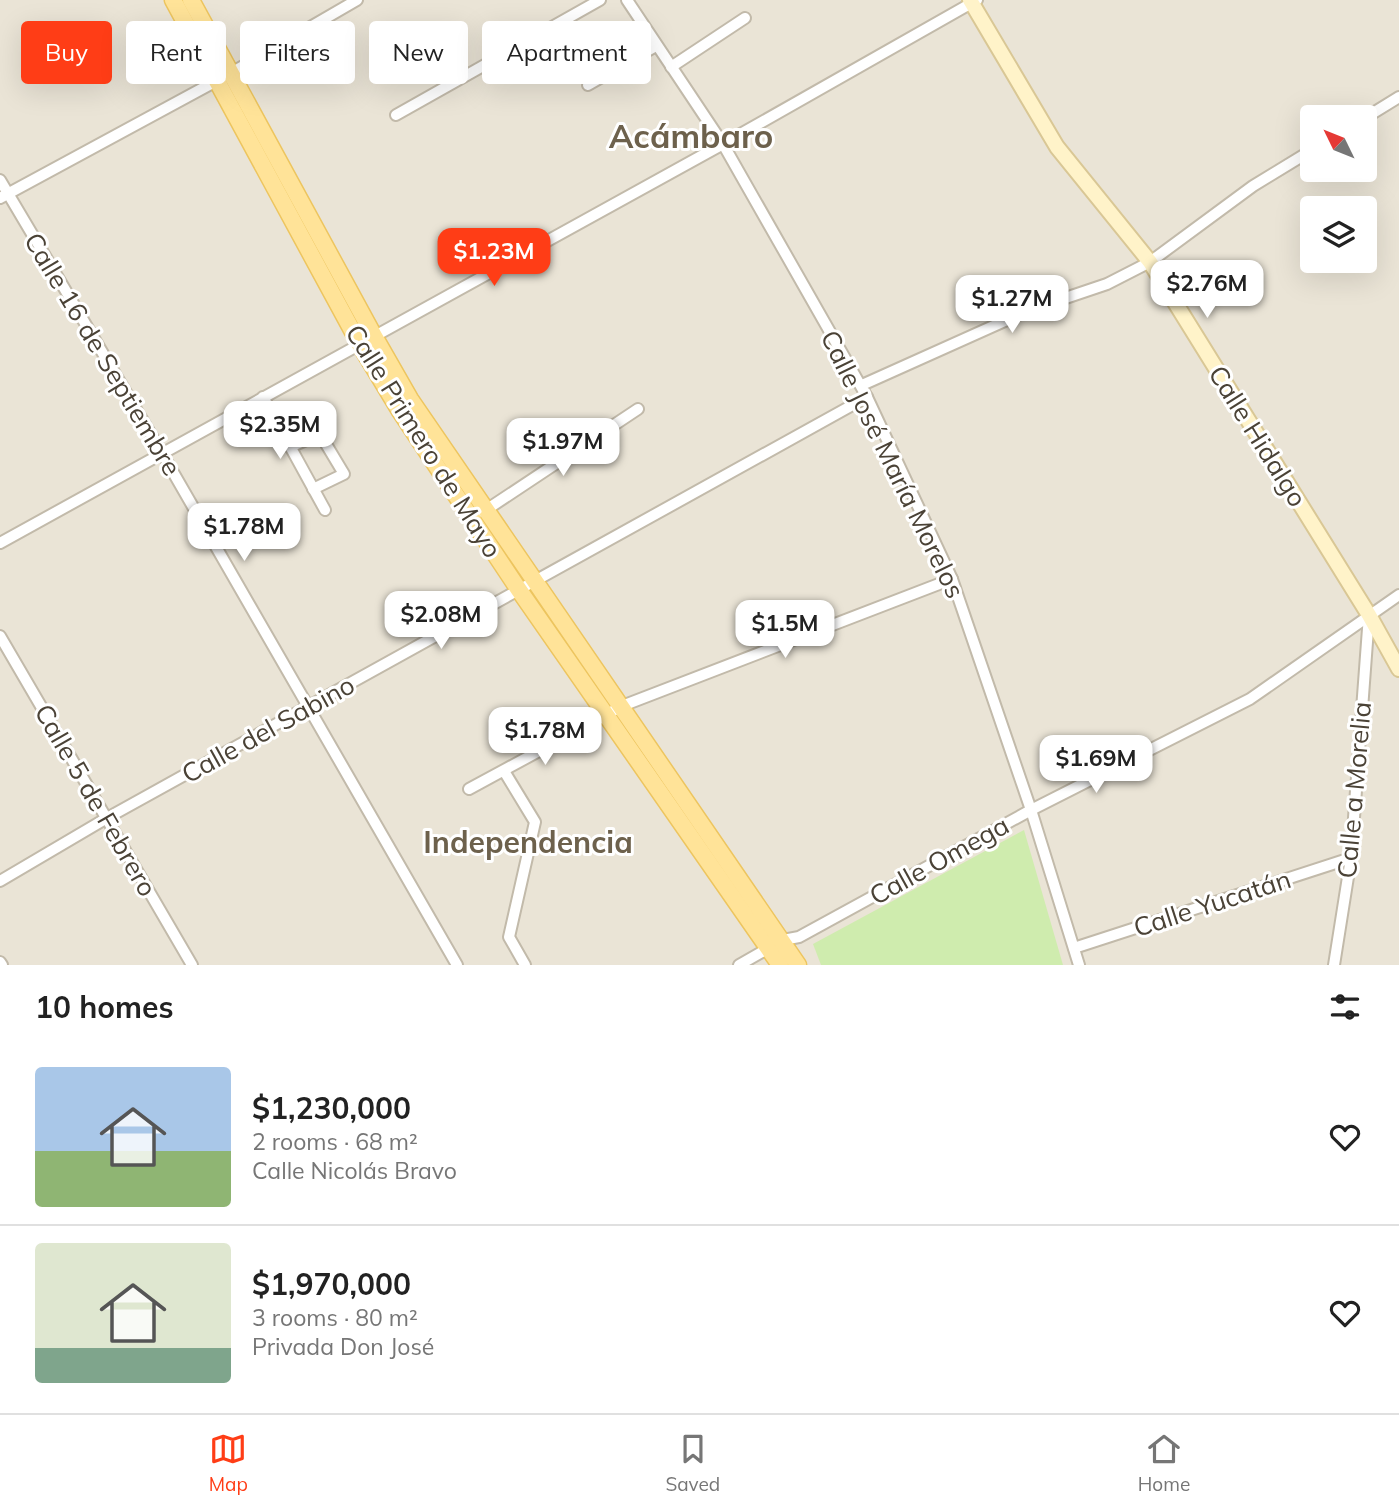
<!DOCTYPE html>
<meta charset="utf-8">
<style>
:root{--surface:#fff;--page:#f6f6f6;--text:#222;--muted:#767676;--line:#e0e0e0;--accent:#ff3d16}
body{margin:0;font-family:Mulish,sans-serif;background:var(--page);color:var(--text);height:100vh;display:flex;flex-direction:column;font-size:26px;white-space:nowrap}
*{box-sizing:border-box;margin:0}
p{font-size:23px;color:var(--muted)}
.icon{flex:none;width:38px;height:38px;fill:none;stroke:currentColor;stroke-width:2;stroke-linecap:round;stroke-linejoin:round}
.map{position:relative;height:965px;overflow:hidden}
.side{display:flex;flex-direction:column;background:var(--surface);flex:1}
.side>*{flex:none}
.guide{position:absolute;left:21px;top:21px;width:700px;height:63px;display:flex;gap:14px}
.needle{width:46px;rotate:313deg}
.tools{position:absolute;left:1300px;top:105px;display:grid;gap:14px}
.tools a{display:grid;place-items:center;width:77px;height:77px;border-radius:7px;background:var(--surface);box-shadow:0 7px 28px #0002;font-size:35px}
.price{position:absolute;translate:-50% -60px;padding:0 16px;border-radius:14px;background:#fff;color:#222;font-size:23px;line-height:46px;filter:drop-shadow(0 2px 4px #0008)}
.price::after{content:'';position:absolute;left:50%;top:42px;width:21px;height:16px;margin-left:-10px;background:inherit;clip-path:polygon(0 0,100% 0,50% 100%)}
.price.active{background:var(--accent);color:#fff}
ul{padding:0;list-style:none}
li{display:flex;align-items:center;gap:21px;height:175px;padding:0 35px}
li+li{border-top:2px solid var(--line)}
li span{display:grid;place-items:center;flex:none;width:196px;height:140px;border-radius:7px;color:#555}
li>.icon{margin-inline-start:auto}
span .icon{width:84px;height:84px;fill:#fffc;stroke-width:1}
li b{font-size:30px}
h2{display:flex;justify-content:space-between;align-items:center;height:84px;padding:0 35px;font-size:30px}
.pill{padding:0 24px;border-radius:7px;background:var(--surface);box-shadow:0 7px 28px #0002;font-size:24px;line-height:63px}
.pill.active{background:var(--accent);color:#fff}
.tab-bar{display:flex;justify-content:space-around;align-items:center;height:98px;border-top:2px solid var(--line);background:var(--surface);font-size:19px;color:var(--muted)}
.tab-bar a{display:grid;justify-items:center;gap:4px}
.tab-bar .active{color:var(--accent)}
.map>svg:first-child{display:block}
.residential{fill:#eae4d6;fill-rule:evenodd}
.green{fill:#cfecae}
.lines{fill:none;stroke-linecap:round;stroke-linejoin:round}
.street-casing{stroke:#c2baaa;stroke-width:14}
.secondary-casing{stroke:#d9c795;stroke-width:18}
.primary-casing{stroke:#edc55f;stroke-width:19}
.street{stroke:#fff;stroke-width:10}
.secondary{stroke:#fff3c9;stroke-width:14}
.primary{stroke:#ffe398;stroke-width:16}
.labels{text-anchor:middle;dominant-baseline:central;stroke-width:6;stroke-linejoin:round;paint-order:stroke}
.street-label{font-size:26px;fill:#4a4236;stroke:#fff}
.quarter-label{font-size:30px;font-weight:bold;fill:#6d614c;stroke:#fff}
.district-label{font-size:33px;font-weight:bold;fill:#6d614c;stroke:#fff}
</style>
<div class="map">
<svg width="1399" height="965" viewBox="0 0 1399 965">
<rect width="100%" height="100%" fill="#f5f2e8"/>
<path class="residential" d="M0,0H1399V965H0ZM1312,117H1365V170H1312ZM1312,208H1365V261H1312Z"/>
<path class="green" d="M1024,830L1063,965H821L813,944Z"/>
<g class="lines">
<g class="street-casing">
<g id="street">
<path d="M627,0L723,144L867,397L952,579L1031,810L1079,965"/>
<path d="M671,67L745,18"/>
<path d="M588,85L656,46"/>
<path d="M396,115L600,0"/>
<path d="M1365,118L1399,97"/>
<path d="M0,180L162,453L457,965"/>
<path d="M0,198L231,73L357,0"/>
<path d="M862,385L1027,311L1107,284L1150,262L1253,186L1312,150"/>
<path d="M263,397L325,510"/>
<path d="M290,447L320,434L344,474L313,489"/>
<path d="M483,512L638,409"/>
<path d="M0,543L723,144L977,0"/>
<path d="M0,636L192,965"/>
<path d="M504,771L535,822L509,937L525,965"/>
<path d="M469,789L622,706L952,579"/>
<path d="M0,881L107,818L867,397"/>
<path d="M1074,948L1351,858"/>
<path d="M0,962L2,965"/>
<path d="M739,965L783,940L799,937L1031,810L1250,699L1399,595"/>
<path d="M1334,965L1351,858L1369,615"/>
</g>
</g>
<g class="secondary-casing">
<path id="secondary" d="M970,0L1057,147L1150,262L1369,615L1399,669"/>
</g>
<g class="primary-casing">
<g id="primary">
<path d="M173,0L359,343L400,411L519,590L780,965"/>
<path d="M191,0L374,336L410,399L798,965"/>
</g>
</g>
<use href="#street" class="street"/>
<use href="#secondary" class="secondary"/>
<use href="#primary" class="primary"/>
</g>
<g class="labels">
<g class="street-label">
<text transform="translate(103 354) rotate(59)">Calle 16 de Septiembre</text>
<text transform="translate(1258 436) rotate(58)">Calle Hidalgo</text>
<text transform="translate(424 441) rotate(58)">Calle Primero de Mayo</text>
<text transform="translate(893 464) rotate(64)">Calle José María Morelos</text>
<text transform="translate(268 729) rotate(-29)">Calle del Sabino</text>
<text transform="translate(1354 790) rotate(-85)">Calle a Morelia</text>
<text transform="translate(96 800) rotate(60)">Calle 5 de Febrero</text>
<text transform="translate(939 860) rotate(-29)">Calle Omega</text>
<text transform="translate(1212 903) rotate(-18)">Calle Yucatán</text>
</g>
<g class="quarter-label">
<text x="528" y="842">Independencia</text>
</g>
<g class="district-label">
<text x="691" y="135">Acámbaro</text>
</g>
</g>
</svg>
<div class="tools">
<a><svg class="needle" viewBox="-14 -14 28 28"><path d="M0-13l5 13h-10z" fill="#e53935"/><path d="M0 13l5-13h-10z" fill="#767676"/></svg></a>
<a><svg class="icon" aria-label="layers" viewBox="0 0 24 24"><path d="M12 4l9 5-9 5-9-5zM3 14l9 5 9-5"/></svg></a>
</div>
<b class="price active" style="left:494px;top:288px">$1.23M</b>
<b class="price" style="left:1207px;top:320px">$2.76M</b>
<b class="price" style="left:1012px;top:335px">$1.27M</b>
<b class="price" style="left:280px;top:461px">$2.35M</b>
<b class="price" style="left:563px;top:478px">$1.97M</b>
<b class="price" style="left:244px;top:563px">$1.78M</b>
<b class="price" style="left:441px;top:651px">$2.08M</b>
<b class="price" style="left:785px;top:660px">$1.5M</b>
<b class="price" style="left:545px;top:767px">$1.78M</b>
<b class="price" style="left:1096px;top:795px">$1.69M</b>
<div class="guide">
<a class="pill active">Buy</a>
<a class="pill">Rent</a>
<a class="pill">Filters</a>
<a class="pill">New</a>
<a class="pill">Apartment</a>
</div>
</div>
<section class="side">
<h2>10 homes<svg class="icon" aria-label="filters" viewBox="0 0 24 24"><path d="M4 7h16M4 17h16"/><circle cx="9" cy="7" r="2"/><circle cx="15" cy="17" r="2"/></svg></h2>
<ul>
<li><span style="background:linear-gradient(#a9c7e8 60%,#8fb573 0)"><svg class="icon" aria-label="home" viewBox="0 0 24 24"><path d="M3 11l9-7 9 7M6 9v11h12V9"/></svg></span><div><b>$1,230,000</b><p>2 rooms · 68 m²</p><p>Calle Nicolás Bravo</p></div><svg class="icon" aria-label="heart" viewBox="0 0 24 24"><path d="M12 20l-8-8c-3-5 5-10 8-4 3-6 11-1 8 4z"/></svg></li>
<li><span style="background:linear-gradient(#dfe7d0 75%,#7fa58c 0)"><svg class="icon" aria-label="home" viewBox="0 0 24 24"><path d="M3 11l9-7 9 7M6 9v11h12V9"/></svg></span><div><b>$1,970,000</b><p>3 rooms · 80 m²</p><p>Privada Don José</p></div><svg class="icon" aria-label="heart" viewBox="0 0 24 24"><path d="M12 20l-8-8c-3-5 5-10 8-4 3-6 11-1 8 4z"/></svg></li>
</ul>
</section>
<nav class="tab-bar">
<a class="active"><svg class="icon" aria-label="map" viewBox="0 0 24 24"><path d="M3 6l6-2 6 2 6-2v14l-6 2-6-2-6 2zM9 4v14M15 6v14"/></svg>Map</a>
<a><svg class="icon" aria-label="saved" viewBox="0 0 24 24"><path d="M7 4h10v16l-5-4-5 4z"/></svg>Saved</a>
<a><svg class="icon" aria-label="home" viewBox="0 0 24 24"><path d="M3 11l9-7 9 7M6 9v11h12V9"/></svg>Home</a>
</nav>
